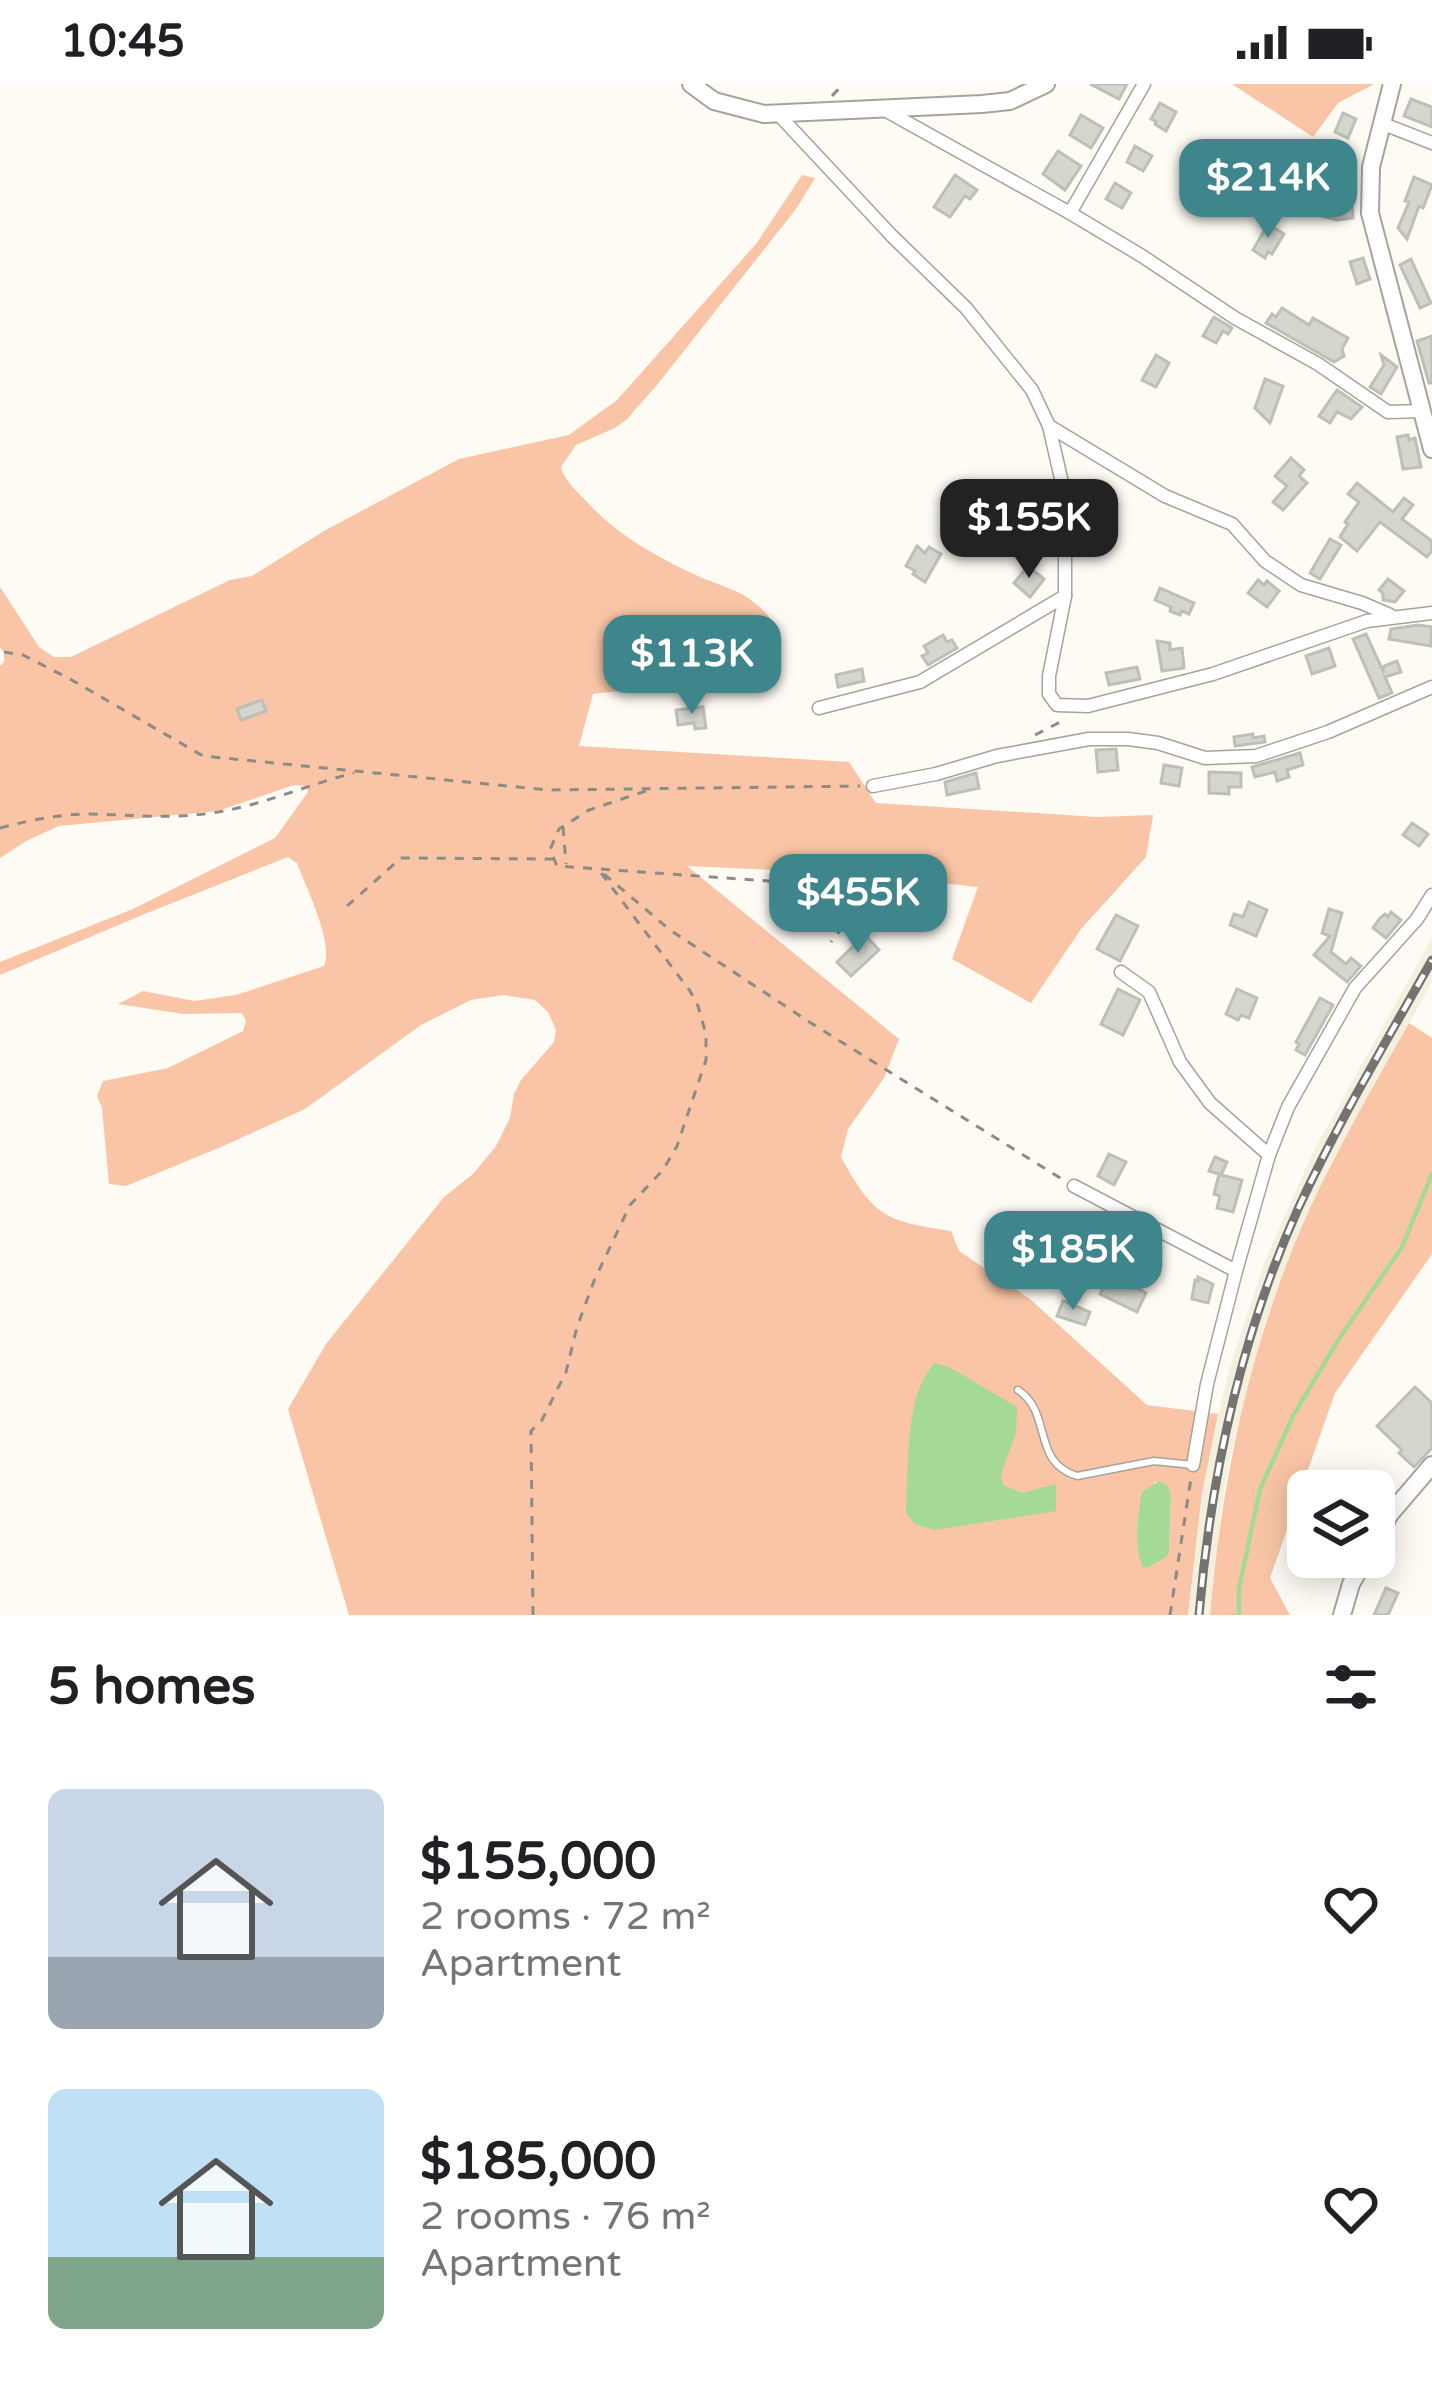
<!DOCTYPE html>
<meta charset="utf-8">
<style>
:root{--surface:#fff;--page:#f6f6f6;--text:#202124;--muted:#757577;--accent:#3e858c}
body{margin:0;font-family:"Varela Round",sans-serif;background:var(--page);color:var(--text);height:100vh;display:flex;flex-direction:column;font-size:45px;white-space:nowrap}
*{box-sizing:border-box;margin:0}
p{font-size:39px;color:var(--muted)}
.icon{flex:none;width:66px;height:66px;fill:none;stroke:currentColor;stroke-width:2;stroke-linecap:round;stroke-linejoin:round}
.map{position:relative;height:1531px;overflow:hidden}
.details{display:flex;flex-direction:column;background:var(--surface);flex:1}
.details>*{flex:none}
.controls{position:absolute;left:1287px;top:1386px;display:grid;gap:24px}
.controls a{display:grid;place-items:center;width:108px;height:108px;border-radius:18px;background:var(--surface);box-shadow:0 6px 30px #0003;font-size:60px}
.price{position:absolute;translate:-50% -102px;padding:0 27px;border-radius:24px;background:var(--accent);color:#fff;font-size:39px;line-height:78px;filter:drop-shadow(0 3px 6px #0008)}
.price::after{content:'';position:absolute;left:50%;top:72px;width:36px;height:27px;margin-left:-18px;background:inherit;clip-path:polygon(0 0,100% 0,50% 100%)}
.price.active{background:#222;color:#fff}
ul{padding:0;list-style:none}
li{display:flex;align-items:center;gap:36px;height:300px;padding:0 48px}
li span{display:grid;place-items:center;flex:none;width:336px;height:240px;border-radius:18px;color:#555}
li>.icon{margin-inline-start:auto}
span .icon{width:144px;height:144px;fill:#fffc;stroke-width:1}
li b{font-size:51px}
h2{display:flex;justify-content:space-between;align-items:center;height:144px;padding:0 48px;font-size:51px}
.status{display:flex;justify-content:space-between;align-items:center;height:84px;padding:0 60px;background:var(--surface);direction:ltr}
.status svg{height:33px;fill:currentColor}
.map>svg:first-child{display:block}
.built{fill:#f4f0e0}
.green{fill:#f9c5a6;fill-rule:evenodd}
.water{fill:#a4d997}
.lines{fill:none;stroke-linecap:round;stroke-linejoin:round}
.stream{stroke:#a4d997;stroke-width:4.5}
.building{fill:#d5d7cf;stroke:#bec0b8;stroke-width:3}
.lane-casing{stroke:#a5a39b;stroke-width:9}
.street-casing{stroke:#a5a39b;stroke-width:15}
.secondary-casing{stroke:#a5a39b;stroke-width:20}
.path{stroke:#8c8b86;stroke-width:3;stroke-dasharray:9 9;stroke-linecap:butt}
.lane{stroke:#fff;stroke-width:6}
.street{stroke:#fff;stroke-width:12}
.secondary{stroke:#fff;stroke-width:16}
.rail-casing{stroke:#74736f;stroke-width:9}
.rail{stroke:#fff;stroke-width:4.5;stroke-dasharray:14;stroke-linecap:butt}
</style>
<div class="status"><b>10:45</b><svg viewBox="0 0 49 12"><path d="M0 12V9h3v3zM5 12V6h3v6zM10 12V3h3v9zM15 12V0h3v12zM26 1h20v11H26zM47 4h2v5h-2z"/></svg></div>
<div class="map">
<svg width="1432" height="1531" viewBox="0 0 1432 1531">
<rect width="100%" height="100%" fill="#fdfbf3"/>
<path class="built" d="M1432,854V898L1331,1079L1284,1186L1266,1237L1230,1373L1223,1412L1210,1531H1188L1202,1409L1209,1369L1230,1283L1264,1179L1312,1070Z"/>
<g class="green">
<path d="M1232,0H1374L1338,19L1313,53Z"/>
<path d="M802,91L815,94L796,125L657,301L627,335L615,344L576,361L561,383C565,398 578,408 589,420C617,450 650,469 687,487C730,508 749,503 779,546L763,590L593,610L579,662L849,678L876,719L1097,733L1153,731L1146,773L1081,845L1031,919L952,875L978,803L858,790L687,782L899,955L884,994L848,1045L841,1073C874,1133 885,1137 951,1147L959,1167L1030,1215L1147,1321L1218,1330L1202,1409L1188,1531H349L288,1325L326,1260L444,1113L473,1090L496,1062L510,1034L514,1010L521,996L554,958L556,946L548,928L535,916L504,911L471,916L421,941L305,1025L221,1063L126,1102L109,1100L102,1024L97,1012L103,997L168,984L243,947L246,937L242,929L184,930L118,920L143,907L194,917L236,911L324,882C334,858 306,804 297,779L288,773L147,829L0,891V878L133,825L275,754L308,708L306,702L294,701L218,727L59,742L28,756L0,774V582L4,578V569L0,563V503L39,563L54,573H71L230,496L252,492L324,447L459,375L569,351L617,316L756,160ZM1154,1398L1167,1401L1171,1409L1169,1468Z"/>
<path d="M1409,939L1432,954V1170L1335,1309L1270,1494L1290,1531H1210C1222,1394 1250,1260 1306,1133C1336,1066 1373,1003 1409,939Z"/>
</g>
<g class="water">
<path d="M935,1279L951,1284L1017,1323L1016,1349L1001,1390L1003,1401L1022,1409L1056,1400V1427L934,1446L915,1440L906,1428C909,1386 904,1309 935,1279Z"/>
<path d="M1159,1397L1167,1401L1171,1409L1169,1468L1166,1473L1147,1484L1142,1482C1133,1457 1138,1433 1142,1408Z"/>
</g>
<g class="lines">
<path class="stream" d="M1239,1531V1505L1260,1405L1294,1330L1337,1258L1402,1163L1432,1090"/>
</g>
<g class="building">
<path d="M1090,0H1127L1119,15Z"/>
<path d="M1411,15L1432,23V43L1404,32Z"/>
<path d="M1160,19L1176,28L1166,47L1155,40L1156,37L1151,35Z"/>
<path d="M1343,29L1356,35L1348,54L1335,48Z"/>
<path d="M1081,31L1103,44L1091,64L1070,51Z"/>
<path d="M1135,62L1152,72L1143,87L1127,78Z"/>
<path d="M1058,67L1081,82L1065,106L1043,90Z"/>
<path d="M955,91L977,106L970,115L965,112L950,133L934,123Z"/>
<path d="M1414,93L1432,101L1423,124L1419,122L1407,155L1398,144L1409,118L1405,117Z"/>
<path d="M1115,99L1131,109L1122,124L1106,115Z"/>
<path d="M1351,105L1353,134L1337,136L1321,132L1328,108Z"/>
<path d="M1268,140L1284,150L1272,170L1268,168L1265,174L1253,166Z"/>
<path d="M1363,174L1370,195L1357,200L1350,178Z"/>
<path d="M1411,175L1431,219L1420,224L1400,181Z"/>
<path d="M1282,224L1309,241L1313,234L1348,254L1342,265L1344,272L1334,278L1266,239L1272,230L1276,233Z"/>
<path d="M1214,233L1232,244L1228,250L1223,247L1216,259L1203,252Z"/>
<path d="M1432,252V299H1429L1417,257Z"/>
<path d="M1156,271L1169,279L1156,303L1142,296Z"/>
<path d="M1381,271L1397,283L1381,310L1370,303L1384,281Z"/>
<path d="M1265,295L1283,302L1270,339L1255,324Z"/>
<path d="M1337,306L1362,323L1351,335L1337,328L1330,339L1319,332Z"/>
<path d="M1408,351L1409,356L1415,354L1421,383L1403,385L1397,353Z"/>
<path d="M1291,374L1304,386L1299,392L1307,399L1283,426L1273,418L1287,402L1275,392Z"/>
<path d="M1357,399L1393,428L1404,414L1413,421L1402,435L1432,457V467L1427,473L1380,438L1357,467L1340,453L1348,440L1345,438L1359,418L1348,410Z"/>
<path d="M1028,437L1045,445L1036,463L1019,455Z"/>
<path d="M1330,455L1341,461L1320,495L1310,489Z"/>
<path d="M917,462L925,469L929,463L941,470L925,498L913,490L915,487L906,482Z"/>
<path d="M1028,482L1044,495L1030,513L1014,499Z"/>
<path d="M1388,495L1404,507L1395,518L1383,516V509L1379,506Z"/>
<path d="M1258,496L1264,501L1267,497L1279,507L1267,523L1248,509Z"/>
<path d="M1160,504L1194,519L1189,530L1182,527L1180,531L1170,527L1171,523L1155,516Z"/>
<path d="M1418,541L1432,543L1431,562L1389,555L1391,545Z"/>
<path d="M1366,550L1383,587L1384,582L1397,577L1401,588L1385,593L1392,609L1379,614L1353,555Z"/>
<path d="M943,551L947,558L952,556L957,564L928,581L922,572L928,569L924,562Z"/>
<path d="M1157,557L1170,559V566L1182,564L1184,584L1162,587Z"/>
<path d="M1329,564L1335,582L1312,590L1306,572Z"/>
<path d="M1137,583L1140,595L1109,601L1106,589Z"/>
<path d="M862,585L864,597L838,603L836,591Z"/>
<path d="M262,616L266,627L241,636L237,625Z"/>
<path d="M703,623L706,644L695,645L694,639L678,641L676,626Z"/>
<path d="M1253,650V654L1264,652L1265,658L1235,662L1234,653Z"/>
<path d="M1116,665L1118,686L1098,688L1096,666Z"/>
<path d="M1300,669L1303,681L1287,686L1289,693L1277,697L1275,688L1255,693L1252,683Z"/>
<path d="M1164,681L1182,684L1179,702L1161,699Z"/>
<path d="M1209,688L1241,689V703H1229V710L1209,709Z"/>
<path d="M976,689L979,704L947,711L945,698Z"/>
<path d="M1412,739L1428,750L1419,762L1403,751Z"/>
<path d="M1249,818L1267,826L1256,852L1230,841L1234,830L1243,833Z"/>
<path d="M1329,825L1342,829L1331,868L1346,880L1351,874L1361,882L1347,898L1314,871L1330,852L1322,849Z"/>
<path d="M1391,828L1401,836L1386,854L1373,844L1380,834L1385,830L1388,833Z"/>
<path d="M1116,831L1138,842L1120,877L1097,865Z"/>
<path d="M865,851L879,866L851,892L837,878Z"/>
<path d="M1118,905L1140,916L1123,951L1101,940Z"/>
<path d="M1237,905L1257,914L1249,934L1241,931L1238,936L1226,930Z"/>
<path d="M1320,914L1333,921L1305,971L1296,966L1299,960L1296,958Z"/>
<path d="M1109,1070L1126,1078L1114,1101L1098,1092Z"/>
<path d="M1215,1073L1227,1078L1221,1091L1242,1096L1233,1128L1217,1124L1220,1112L1214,1110L1219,1090L1209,1087Z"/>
<path d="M1129,1150L1161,1166L1155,1178L1148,1175L1134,1203L1146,1209L1137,1228L1100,1210Z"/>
<path d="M1198,1193L1213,1200L1208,1219L1192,1215L1195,1196L1198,1197Z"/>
<path d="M1063,1217L1090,1228L1085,1241L1057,1232Z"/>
<path d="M1415,1303L1432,1319V1364L1414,1383L1399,1369L1402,1366L1377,1342Z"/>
<path d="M1302,1473H1351L1341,1492Z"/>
<path d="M1386,1504L1398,1509L1388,1531H1374Z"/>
</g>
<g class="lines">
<g class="lane-casing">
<path id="lane" d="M1018,1306C1053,1329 1031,1378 1077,1392L1154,1377L1193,1381"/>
</g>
<g class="street-casing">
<g id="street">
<path d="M883,25L1070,129L1142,172L1235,234L1318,280L1388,328L1423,327"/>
<path d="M778,30L892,152L966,224L1032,306L1049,342L1065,412V512L1049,592V610L1057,621L1088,622L1213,590L1367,537L1432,529"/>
<path d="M1381,39L1432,59"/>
<path d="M1070,129L1144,0"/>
<path d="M1049,342L1165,412L1232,440L1265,477L1301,501L1362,519L1390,531"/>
<path d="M819,624L920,598L1065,512"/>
<path d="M873,702L936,690L997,672L1089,655H1128L1158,659L1205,674L1256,672L1328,648L1432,603"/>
<path d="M1121,888L1149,908L1180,978L1210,1019L1269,1071"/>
<path d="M1074,1102L1236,1187"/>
<path d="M1193,1381L1207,1300L1236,1187L1269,1071L1288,1023L1355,904L1417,835L1432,811"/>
</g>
</g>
<g class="secondary-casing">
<g id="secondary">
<path d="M691,0L714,17L764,30L982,20L1010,17L1046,0"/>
<path d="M1392,0L1371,83L1370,129L1432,365"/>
<path d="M1374,1459L1390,1430L1432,1381"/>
<path d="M1342,1531L1351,1500L1366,1473"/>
</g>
</g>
<g class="path">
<path d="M832,12L843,0"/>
<path d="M4,568L23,571L70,595L203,672L548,706L860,702"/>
<path d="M1035,651L1064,636"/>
<path d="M646,707L589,726L559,745L550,766L557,782L839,802L855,827L831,858"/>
<path d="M563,743L566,780"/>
<path d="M0,744C30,736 60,730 91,730C132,731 171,735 212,729C261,722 306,701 354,689"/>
<path d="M604,790L670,846L811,939L1065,1097"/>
<path d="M347,822L401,774L553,775"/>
<path d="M533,1531L531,1347L542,1336L566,1288L577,1243L594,1197L630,1121L663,1086L677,1062L706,976V950L698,922L690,907L598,785"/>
<path d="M1170,1531L1191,1394"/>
</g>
<use href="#lane" class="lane"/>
<use href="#street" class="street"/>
<use href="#secondary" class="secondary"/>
<g class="rail-casing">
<path id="rail" d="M1199,1531C1211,1391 1240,1254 1298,1125C1337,1040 1386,958 1432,876"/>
</g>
<use href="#rail" class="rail"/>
</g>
</svg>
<div class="controls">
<a><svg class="icon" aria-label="layers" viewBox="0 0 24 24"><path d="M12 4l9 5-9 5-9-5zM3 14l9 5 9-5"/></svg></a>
</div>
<b class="price" style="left:1268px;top:157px">$214K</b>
<b class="price active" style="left:1029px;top:497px">$155K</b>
<b class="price" style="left:692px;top:633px">$113K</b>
<b class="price" style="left:858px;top:872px">$455K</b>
<b class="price" style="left:1073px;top:1229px">$185K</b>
</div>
<section class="details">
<h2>5 homes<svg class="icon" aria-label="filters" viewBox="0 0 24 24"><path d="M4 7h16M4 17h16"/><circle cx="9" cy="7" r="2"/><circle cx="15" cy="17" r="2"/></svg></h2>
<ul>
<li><span style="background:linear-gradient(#c9d6e8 70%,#9aa5b1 0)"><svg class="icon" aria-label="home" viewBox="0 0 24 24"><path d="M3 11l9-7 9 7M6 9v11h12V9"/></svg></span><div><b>$155,000</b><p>2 rooms · 72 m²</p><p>Apartment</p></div><svg class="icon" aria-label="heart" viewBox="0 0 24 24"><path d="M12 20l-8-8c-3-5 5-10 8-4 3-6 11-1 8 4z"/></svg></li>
<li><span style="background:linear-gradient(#bfe0f5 70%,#7fa58c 0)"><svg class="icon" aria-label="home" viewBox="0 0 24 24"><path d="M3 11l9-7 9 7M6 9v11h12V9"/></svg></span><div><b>$185,000</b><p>2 rooms · 76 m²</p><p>Apartment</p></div><svg class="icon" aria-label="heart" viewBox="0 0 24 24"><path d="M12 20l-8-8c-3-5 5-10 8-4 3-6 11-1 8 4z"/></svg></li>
</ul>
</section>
